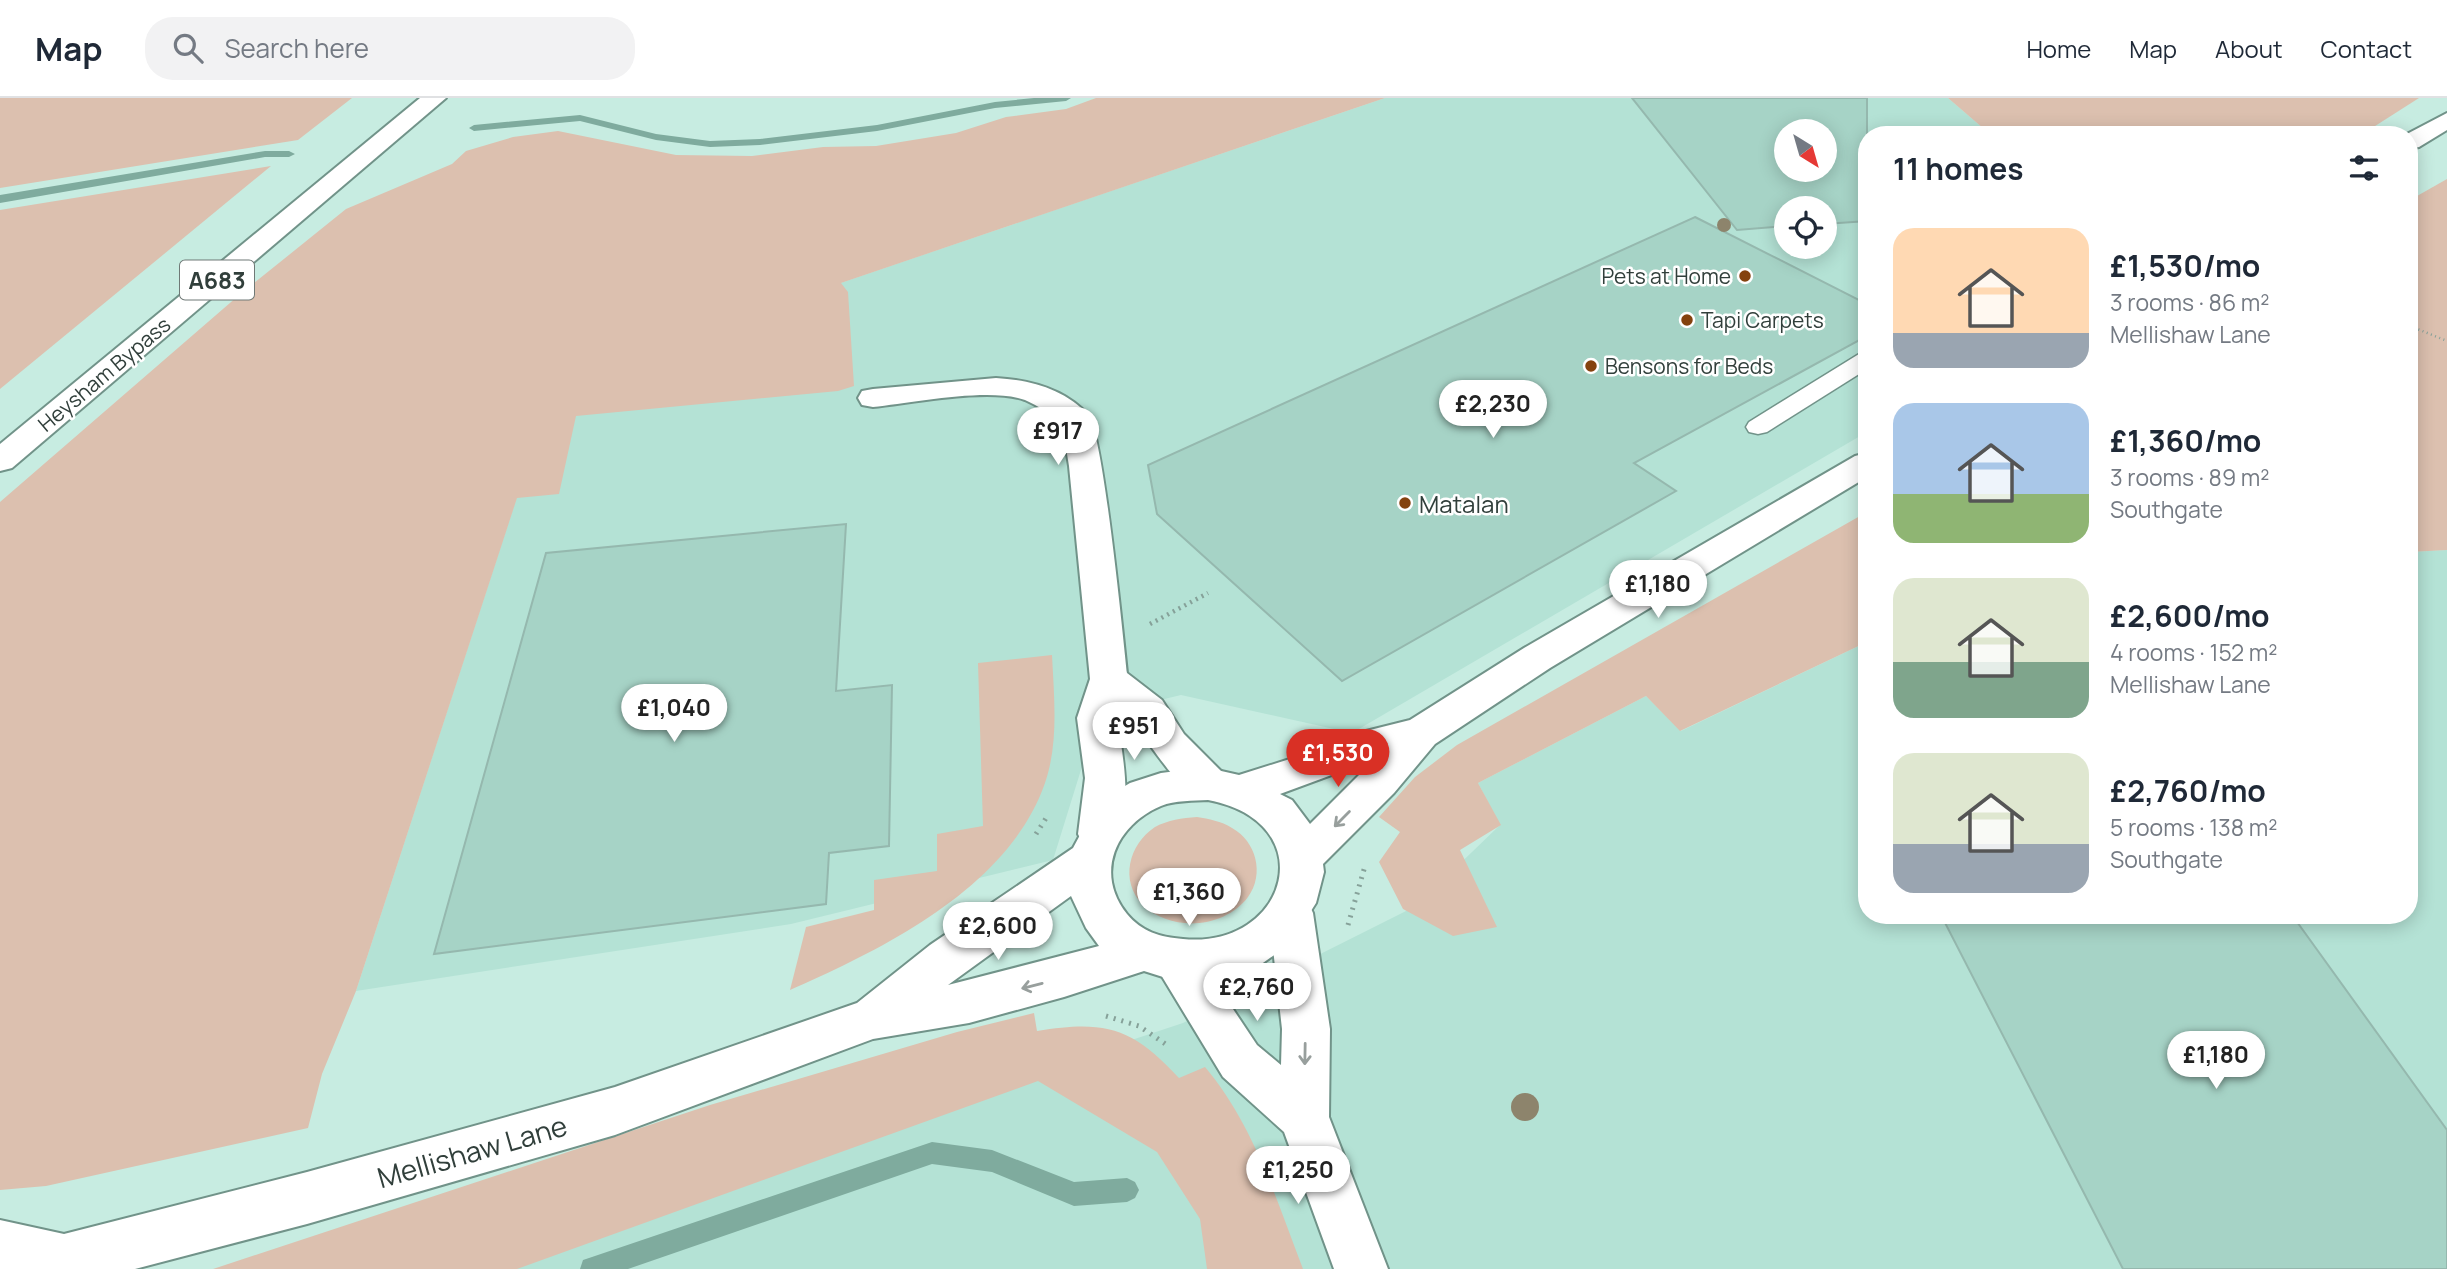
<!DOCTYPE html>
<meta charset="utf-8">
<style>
:root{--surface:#fff;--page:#f2f2f3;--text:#1f2937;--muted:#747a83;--line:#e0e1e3;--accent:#d93025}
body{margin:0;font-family:Manrope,sans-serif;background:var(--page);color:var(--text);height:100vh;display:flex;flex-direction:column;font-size:26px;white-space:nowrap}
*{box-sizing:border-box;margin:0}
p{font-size:23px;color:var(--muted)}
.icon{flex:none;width:38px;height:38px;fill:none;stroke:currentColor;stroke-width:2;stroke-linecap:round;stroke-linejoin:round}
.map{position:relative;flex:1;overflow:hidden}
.panel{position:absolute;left:1858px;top:28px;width:560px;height:798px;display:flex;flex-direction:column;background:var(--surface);border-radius:28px;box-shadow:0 4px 18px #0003}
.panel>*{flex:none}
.needle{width:46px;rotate:143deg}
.controls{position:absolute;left:1774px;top:21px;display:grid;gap:14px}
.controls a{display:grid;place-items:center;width:63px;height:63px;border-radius:50%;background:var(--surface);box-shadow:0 4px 18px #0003;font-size:35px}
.price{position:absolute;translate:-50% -60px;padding:0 16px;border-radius:24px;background:#fff;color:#222;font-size:23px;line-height:46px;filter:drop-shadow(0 2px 4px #0008)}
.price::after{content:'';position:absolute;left:50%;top:42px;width:21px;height:16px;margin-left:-10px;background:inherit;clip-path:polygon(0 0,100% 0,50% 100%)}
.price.active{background:var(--accent);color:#fff}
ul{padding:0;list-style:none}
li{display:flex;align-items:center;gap:21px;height:175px;padding:0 35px}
li span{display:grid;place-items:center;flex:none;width:196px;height:140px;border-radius:21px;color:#555}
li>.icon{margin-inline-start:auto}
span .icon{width:84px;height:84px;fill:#fffc;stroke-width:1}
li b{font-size:30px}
h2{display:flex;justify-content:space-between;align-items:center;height:84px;padding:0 35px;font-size:30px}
header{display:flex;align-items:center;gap:42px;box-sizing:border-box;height:98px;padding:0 35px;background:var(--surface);border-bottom:2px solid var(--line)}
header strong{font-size:33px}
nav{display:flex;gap:38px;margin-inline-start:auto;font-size:24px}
.search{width:490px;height:63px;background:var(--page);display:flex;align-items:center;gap:18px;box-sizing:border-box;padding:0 24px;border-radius:28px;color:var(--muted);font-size:26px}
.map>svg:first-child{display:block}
.built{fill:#b4e2d5;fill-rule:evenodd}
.green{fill:#dcc0af}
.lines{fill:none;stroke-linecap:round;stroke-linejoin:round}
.stream{fill:#7fab9e;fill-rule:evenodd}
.building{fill:#a6d3c6;stroke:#95b8ae;stroke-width:2;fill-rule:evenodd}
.service-casing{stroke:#719389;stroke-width:3}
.minor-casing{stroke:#719389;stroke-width:4}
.secondary-casing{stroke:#719389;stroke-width:4}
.trunk-casing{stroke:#719389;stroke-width:4}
.path-far2{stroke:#86a199;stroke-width:2.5;stroke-dasharray:1 3.5;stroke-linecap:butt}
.path-far1{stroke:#86a199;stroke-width:4.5;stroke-dasharray:2 4.5;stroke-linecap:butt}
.path{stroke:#86a199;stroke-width:5;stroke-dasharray:2 6;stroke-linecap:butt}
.service{fill:#fff;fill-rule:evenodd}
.minor{fill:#fff;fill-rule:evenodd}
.secondary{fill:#fff;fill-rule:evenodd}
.trunk{fill:#fff;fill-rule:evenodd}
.tree{fill:#8d846c}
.oneway{stroke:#989f9d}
.poi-dot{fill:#84420e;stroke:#fff;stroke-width:2.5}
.labels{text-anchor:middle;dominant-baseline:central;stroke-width:5;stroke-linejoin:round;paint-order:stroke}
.far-poi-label{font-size:21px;fill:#313f3b;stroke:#fff;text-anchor:start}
.far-street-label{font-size:21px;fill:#313f3b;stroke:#fff}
.shield{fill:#fff;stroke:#6f7976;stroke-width:2}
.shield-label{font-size:23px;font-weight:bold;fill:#313f3b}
.poi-label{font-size:24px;fill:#313f3b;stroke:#fff;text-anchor:start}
.near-street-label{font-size:28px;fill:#313f3b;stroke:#fff}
</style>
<header>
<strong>Map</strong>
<div class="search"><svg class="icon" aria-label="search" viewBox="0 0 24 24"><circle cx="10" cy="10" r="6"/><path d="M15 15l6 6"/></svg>Search here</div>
<nav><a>Home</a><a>Map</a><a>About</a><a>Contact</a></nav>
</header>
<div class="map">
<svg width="2447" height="1171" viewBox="0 0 2447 1171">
<rect width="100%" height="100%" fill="#c7ece1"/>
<g class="built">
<path d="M1385,0H1948L1991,37H1867V334L1352,635L1181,597L1098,617L1053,762L791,826L356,893L555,282ZM1787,33H1825V72H1787ZM1787,110H1825V149H1787Z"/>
<path d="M2447,452V1171H439L1183,925L1416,808L1500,727L1478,685L1646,598L1681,633L1867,544V817H2410V454Z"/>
</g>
<g class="green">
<path d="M0,0H352L298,42L0,90Z"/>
<path d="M1096,0H1385L841,185L848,194L854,288L838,293L576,318L559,396L517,400L356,893L322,976L308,1030L46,1088L0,1092V404L238,198L346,111L452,66L466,53L513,39L558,33L676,57L752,58L823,49L876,48L956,35L1006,19L1066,11Z"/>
<path d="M1948,0H2419L2361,37H1991Z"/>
<path d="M271,68L0,291V112Z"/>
<path d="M2447,81V452L2410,454V102Z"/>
<path d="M1867,414V544L1680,633L1646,598L1478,685L1501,727L1460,752L1497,829L1453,838L1403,811L1379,764L1400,734L1379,719L1415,679L1457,647Z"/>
<path d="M1052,557C1054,599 1059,644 1045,685C1009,789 885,850 790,892L806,829L874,812V782L937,773V736L983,728L978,565Z"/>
<path d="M1197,719C1209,721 1221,723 1232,730C1256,743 1265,776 1248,799C1225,830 1172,835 1143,807C1119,783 1129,746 1155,729C1168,722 1182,720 1197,719Z"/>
<path d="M1034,915L1037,933C1105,922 1132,929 1179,980L1205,969C1254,1027 1276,1101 1303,1171H1207L1200,1121L1157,1054L1038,983L517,1171H213L710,1007L957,934Z"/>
</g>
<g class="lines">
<g class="stream">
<path d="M1034,0H1071L1066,3L995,10L877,33L760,47L710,49L656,42L580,23L474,33L469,30L474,27L580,17L656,36L710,43L760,41L877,27L995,4Z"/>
<path d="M265,53H289L295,56L289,59H265L0,105V97Z"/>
<path d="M932,1044L992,1052L1074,1084L1127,1080L1135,1084L1139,1092L1135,1100L1127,1104L1074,1108L992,1074L932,1066L628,1171H580L583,1162L592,1159Z"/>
</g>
</g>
<g class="building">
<path d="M1632,0H1867V123L1825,126V110H1787V128L1737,132ZM1787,33H1825V72H1787Z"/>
<path d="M1695,119L1867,206V238L1634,365L1676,393L1342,583L1157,416L1148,367Z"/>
<path d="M846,426L836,593L892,587L889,748L829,755L826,806L434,856L546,455Z"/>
<path d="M1941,817H2292L2447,1032V1171H2123Z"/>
</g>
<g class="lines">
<g class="service-casing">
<path id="service" d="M1867,254V271L1767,334L1758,336L1749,334L1746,329L1749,324L1859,256Z"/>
</g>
<g class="minor-casing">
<g id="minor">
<path d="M996,280C1030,282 1065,291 1088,317C1103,333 1123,538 1127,575L1162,602L1184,636L1223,675L1229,686L1223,697C1218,699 1211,702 1207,702C1177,699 1143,629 1120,610L1117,620C1123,660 1134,710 1114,748L1099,753L1084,748L1078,736L1085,680L1077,620L1090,581L1069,368L1062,326C1051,317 1039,308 1025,302C989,289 912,305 873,309L862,307L858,300L862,293L873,291Z"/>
<path d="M1291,796L1307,802L1313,815L1330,931L1329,1019L1388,1171H1334L1284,1034L1223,979L1152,862L1159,848L1175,842L1191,848L1257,947L1281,967L1282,931L1269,815L1275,802Z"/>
</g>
</g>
<g class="secondary-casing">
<g id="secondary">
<path d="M2447,15V32L2419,49L2410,51V37H2405Z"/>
<path d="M1867,355V379L1550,570L1435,646L1394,695L1323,766L1324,774L1316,805L1290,846L1260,867L1244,873L1206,883L1163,879L1144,873L1064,899L969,925L873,941L615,1037L307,1126L135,1171H0V1122L64,1136L307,1074L615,989L857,905L930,847L1073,750L1094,711L1110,697L1130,685L1161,675L1192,671L1208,670L1239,677L1293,660L1338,640L1410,622L1524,550L1855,358ZM1375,661L1310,726L1292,702L1280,696ZM1208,702C1324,724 1288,851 1183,841C1160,839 1142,834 1127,816C1094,775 1116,727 1161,708C1175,702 1193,703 1208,702ZM1071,798L1086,830L1099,848L948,887Z"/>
</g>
</g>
<g class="trunk-casing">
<path id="trunk" d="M420,0H446L12,370L0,373V346Z"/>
</g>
<path class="path-far2" d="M2410,228L2447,243"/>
<path class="path-far1" d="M1150,526L1208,495"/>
<g class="path">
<path d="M1036,736L1048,717"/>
<path d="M1348,827L1365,768"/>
<path d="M1106,918L1139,928L1167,947"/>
</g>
<use href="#service" class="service"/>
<use href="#minor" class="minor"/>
<use href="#secondary" class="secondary"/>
<use href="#trunk" class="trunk"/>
</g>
<g class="tree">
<circle cx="1724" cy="127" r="7"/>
<circle cx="1525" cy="1009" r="14"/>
</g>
<defs><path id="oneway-shaft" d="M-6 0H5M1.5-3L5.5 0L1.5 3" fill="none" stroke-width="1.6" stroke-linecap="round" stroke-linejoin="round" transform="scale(1.75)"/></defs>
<g class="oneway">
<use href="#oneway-shaft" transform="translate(1342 721) rotate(135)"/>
<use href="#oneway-shaft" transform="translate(1032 888) rotate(166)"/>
<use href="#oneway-shaft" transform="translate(1305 956) rotate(91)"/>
</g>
<g class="poi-dot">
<circle cx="1745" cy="178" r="7"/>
<circle cx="1687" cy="222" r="7"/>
<circle cx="1591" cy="268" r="7"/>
<circle cx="1405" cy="405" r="7"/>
</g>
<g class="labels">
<g class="far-poi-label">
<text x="1731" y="178" text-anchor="end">Pets at Home</text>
<text x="1701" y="222">Tapi Carpets</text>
<text x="1605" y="268">Bensons for Beds</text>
</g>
<g class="far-street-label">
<text transform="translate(104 276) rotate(-40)">Heysham Bypass</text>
</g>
<rect class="shield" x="180" y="162.5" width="74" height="39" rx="5"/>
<g class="shield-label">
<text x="217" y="182">A683</text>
</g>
<g class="poi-label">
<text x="1419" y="405">Matalan</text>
</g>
<g class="near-street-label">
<text transform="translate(472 1053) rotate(-16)">Mellishaw Lane</text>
</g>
</g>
</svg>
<div class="controls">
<a><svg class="needle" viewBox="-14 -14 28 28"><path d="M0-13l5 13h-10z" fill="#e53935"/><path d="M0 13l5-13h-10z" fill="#747a83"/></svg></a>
<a><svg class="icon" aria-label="locate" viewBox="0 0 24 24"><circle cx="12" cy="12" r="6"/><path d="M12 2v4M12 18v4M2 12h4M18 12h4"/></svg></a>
</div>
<b class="price" style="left:1493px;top:342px">£2,230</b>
<b class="price" style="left:1058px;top:369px">£917</b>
<b class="price" style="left:1658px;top:522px">£1,180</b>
<b class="price" style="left:674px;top:646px">£1,040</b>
<b class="price" style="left:1134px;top:664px">£951</b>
<b class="price active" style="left:1338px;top:691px">£1,530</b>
<b class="price" style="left:1189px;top:830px">£1,360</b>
<b class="price" style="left:998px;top:864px">£2,600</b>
<b class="price" style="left:1257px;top:925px">£2,760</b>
<b class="price" style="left:2216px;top:993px">£1,180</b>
<b class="price" style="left:1298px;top:1108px">£1,250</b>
<section class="panel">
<h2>11 homes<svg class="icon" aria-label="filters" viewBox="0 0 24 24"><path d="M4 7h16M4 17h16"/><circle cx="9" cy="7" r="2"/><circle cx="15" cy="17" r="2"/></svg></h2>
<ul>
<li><span style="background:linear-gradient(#ffd9b3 75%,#9aa5b1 0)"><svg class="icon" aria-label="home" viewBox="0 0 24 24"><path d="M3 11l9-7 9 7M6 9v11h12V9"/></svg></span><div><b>£1,530/mo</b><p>3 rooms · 86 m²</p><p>Mellishaw Lane</p></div></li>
<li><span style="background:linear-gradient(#a9c7e8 65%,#8fb573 0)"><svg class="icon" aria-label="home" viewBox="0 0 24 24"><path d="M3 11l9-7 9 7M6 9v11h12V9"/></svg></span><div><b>£1,360/mo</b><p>3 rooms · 89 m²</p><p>Southgate</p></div></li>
<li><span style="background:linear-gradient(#dfe7d0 60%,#7fa58c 0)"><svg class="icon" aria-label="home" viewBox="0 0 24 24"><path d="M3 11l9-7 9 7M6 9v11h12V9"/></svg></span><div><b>£2,600/mo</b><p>4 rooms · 152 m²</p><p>Mellishaw Lane</p></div></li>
<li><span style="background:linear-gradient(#dfe7d0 65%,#9aa5b1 0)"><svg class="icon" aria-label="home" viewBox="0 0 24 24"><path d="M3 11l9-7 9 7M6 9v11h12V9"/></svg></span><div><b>£2,760/mo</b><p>5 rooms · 138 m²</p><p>Southgate</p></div></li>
</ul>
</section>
</div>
